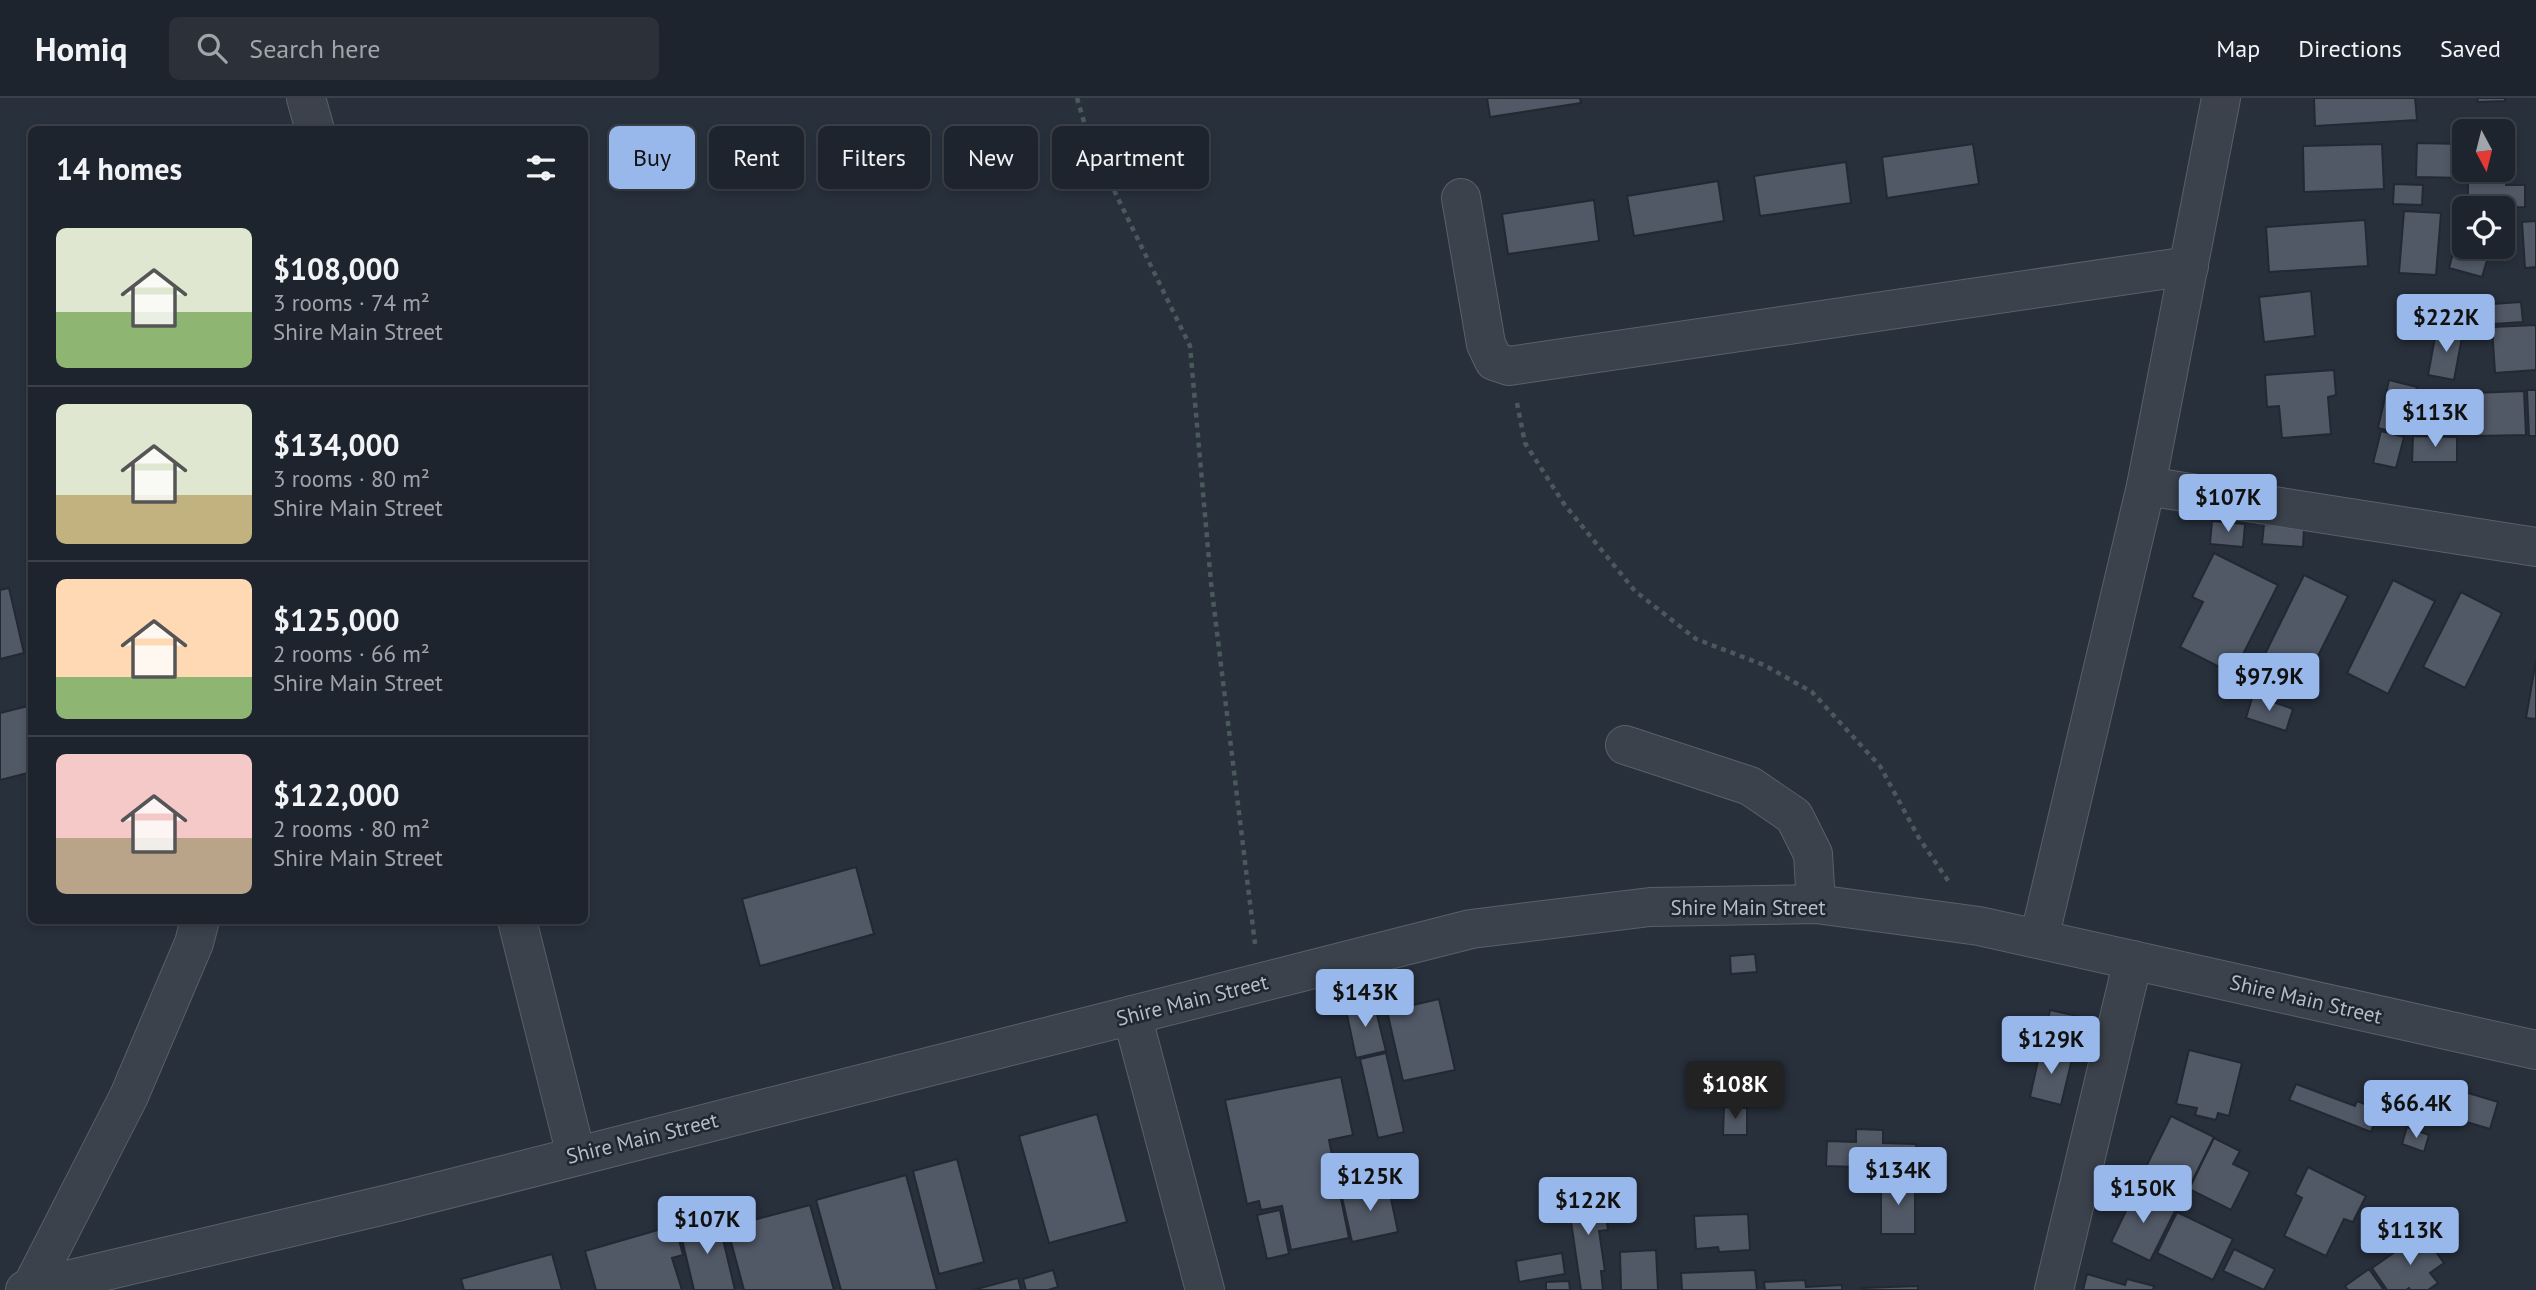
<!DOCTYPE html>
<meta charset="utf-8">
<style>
:root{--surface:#1e242d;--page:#2b3039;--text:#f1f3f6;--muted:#a1a4aa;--line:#3c4149;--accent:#98b8eb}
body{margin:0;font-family:"PT Sans",sans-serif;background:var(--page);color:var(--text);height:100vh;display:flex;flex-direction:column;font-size:26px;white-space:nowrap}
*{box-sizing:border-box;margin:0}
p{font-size:23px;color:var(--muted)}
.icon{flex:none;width:38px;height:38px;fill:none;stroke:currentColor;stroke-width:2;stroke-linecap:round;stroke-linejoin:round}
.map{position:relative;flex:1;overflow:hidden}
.side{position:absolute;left:28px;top:28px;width:560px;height:798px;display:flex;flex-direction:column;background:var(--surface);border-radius:10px;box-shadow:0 4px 10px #0003,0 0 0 2px var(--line)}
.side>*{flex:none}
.banner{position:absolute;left:609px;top:28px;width:665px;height:63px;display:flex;gap:14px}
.needle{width:46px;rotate:173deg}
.controls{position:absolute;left:2452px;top:21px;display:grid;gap:14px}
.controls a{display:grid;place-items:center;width:63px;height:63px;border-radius:10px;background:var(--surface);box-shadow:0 4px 10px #0003,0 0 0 2px var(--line);font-size:35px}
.price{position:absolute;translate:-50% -60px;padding:0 16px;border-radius:7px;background:var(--accent);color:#111;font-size:23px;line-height:46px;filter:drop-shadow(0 2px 4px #0008)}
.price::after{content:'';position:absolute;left:50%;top:42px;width:21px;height:16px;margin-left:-10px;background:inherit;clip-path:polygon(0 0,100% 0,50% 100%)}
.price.selected{background:#222;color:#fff}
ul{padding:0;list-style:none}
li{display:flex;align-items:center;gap:21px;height:175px;padding:0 28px}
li+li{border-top:2px solid var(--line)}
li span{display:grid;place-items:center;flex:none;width:196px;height:140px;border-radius:10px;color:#555}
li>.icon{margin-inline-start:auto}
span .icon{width:84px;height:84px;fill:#fffc;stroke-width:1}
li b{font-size:30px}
h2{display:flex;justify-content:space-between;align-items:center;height:84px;padding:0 28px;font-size:30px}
.tag{padding:0 24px;border-radius:10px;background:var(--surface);box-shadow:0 4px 10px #0003,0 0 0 2px var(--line);font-size:24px;line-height:63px}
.tag.selected{background:var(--accent);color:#111}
header{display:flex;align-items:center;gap:42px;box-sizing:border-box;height:98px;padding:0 35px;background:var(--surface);border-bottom:2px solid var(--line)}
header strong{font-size:33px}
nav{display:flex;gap:38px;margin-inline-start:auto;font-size:24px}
.search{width:490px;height:63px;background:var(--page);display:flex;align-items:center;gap:18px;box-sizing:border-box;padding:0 24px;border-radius:10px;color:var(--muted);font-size:26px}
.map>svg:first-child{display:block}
.building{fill:#515966;stroke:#222933;stroke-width:2}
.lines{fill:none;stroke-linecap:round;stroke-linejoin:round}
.minor-casing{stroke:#59606a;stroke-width:40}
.path{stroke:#4a5a5c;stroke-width:4.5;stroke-dasharray:5 5;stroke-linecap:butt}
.minor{stroke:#3b424c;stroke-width:38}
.labels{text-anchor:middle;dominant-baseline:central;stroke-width:5;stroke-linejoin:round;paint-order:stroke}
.street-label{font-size:21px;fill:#b7bdc7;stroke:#202731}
</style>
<header>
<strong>Homiq</strong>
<div class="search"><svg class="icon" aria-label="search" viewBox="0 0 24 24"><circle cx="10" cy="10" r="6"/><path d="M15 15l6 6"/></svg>Search here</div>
<nav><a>Map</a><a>Directions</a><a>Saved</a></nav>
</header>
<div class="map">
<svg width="2536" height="1192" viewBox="0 0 2536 1192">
<rect width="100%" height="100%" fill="#28303c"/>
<g class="building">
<path d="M1487,0H1580L1581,5L1490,19Z"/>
<path d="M2314,0H2415L2417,22L2315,28Z"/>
<path d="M2477,0H2505V3L2478,4Z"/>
<path d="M2417,45L2464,46L2465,80L2416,79Z"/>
<path d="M1973,46L1979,86L1887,100L1882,59Z"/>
<path d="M2382,46L2384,91L2304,94L2303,48Z"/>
<path d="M1846,64L1851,105L1760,118L1754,78Z"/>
<path d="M2468,79H2506V87H2525V109L2468,110Z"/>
<path d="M1718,83L1724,123L1634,138L1627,98Z"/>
<path d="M2394,86L2423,87L2422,107L2393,106Z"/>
<path d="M1594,102L1599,143L1508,156L1502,116Z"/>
<path d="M2404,113L2441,115L2436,177L2399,175Z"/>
<path d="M2464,115V149H2491L2482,179L2449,170Z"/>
<path d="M2365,122L2368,168L2269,174L2266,129Z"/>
<path d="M2536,123V169L2525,170L2522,124Z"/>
<path d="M2311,193L2315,238L2264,244L2259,199Z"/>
<path d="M2521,204L2523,224L2493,226L2492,206Z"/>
<path d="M2536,227V272L2495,275L2492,229Z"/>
<path d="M2437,229L2463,234L2454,282L2428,277Z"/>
<path d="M2334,272L2336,297L2328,299L2331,336L2282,340L2279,308L2267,309L2265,277Z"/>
<path d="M2389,282L2417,289L2405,337L2378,330Z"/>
<path d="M2527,292H2536V338H2529Z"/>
<path d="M2524,293L2526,337L2476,338L2474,295Z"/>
<path d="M2381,333L2404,339L2396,370L2373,365Z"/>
<path d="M2413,338L2457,339V364H2412Z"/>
<path d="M2212,423L2245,426L2243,449L2210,446Z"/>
<path d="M2264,426L2304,429L2303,449L2262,446Z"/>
<path d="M2214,455L2278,487L2233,576L2180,549L2203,504L2192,499Z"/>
<path d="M2304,477L2348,498L2308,578L2265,556Z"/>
<path d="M2393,482L2435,503L2388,596L2347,575Z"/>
<path d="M9,490L24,555L0,561V492Z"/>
<path d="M2461,494L2502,515L2465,590L2423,569Z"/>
<path d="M2536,562V621L2526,620Z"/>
<path d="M2253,597L2293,611L2286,633L2246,620Z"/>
<path d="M32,607V674L0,682V615Z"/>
<path d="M856,769L874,836L760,868L742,801Z"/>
<path d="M1755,856L1757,874L1731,876L1730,858Z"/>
<path d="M1373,901L1386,953L1356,960L1345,907Z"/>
<path d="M1439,901L1455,972L1403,983L1387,913Z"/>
<path d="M2050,912L2095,922L2087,955L2043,944Z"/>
<path d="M2041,949L2073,957L2061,1007L2030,999Z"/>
<path d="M2189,952L2242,965L2229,1018L2218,1015L2216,1022L2195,1017L2197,1010L2176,1006Z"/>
<path d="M1386,955L1404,1034L1378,1040L1360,961Z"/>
<path d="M1341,979L1353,1037L1329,1042L1349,1140L1291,1152L1282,1108L1261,1112L1259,1103L1247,1106L1225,1002Z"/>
<path d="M2432,984L2498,1004L2490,1031L2423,1011Z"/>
<path d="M2296,986L2355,1008L2357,1003L2380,1012L2371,1034L2289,1002Z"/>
<path d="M1724,1009L1747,1010V1037H1723Z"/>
<path d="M1097,1016L1127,1124L1049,1145L1019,1038Z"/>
<path d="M2171,1018L2214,1039L2179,1110L2136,1089Z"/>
<path d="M2407,1029L2429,1037L2424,1054L2402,1046Z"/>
<path d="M1856,1031L1883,1032V1045L1916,1046V1071L1826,1068L1827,1043L1856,1044Z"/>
<path d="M2214,1040L2240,1053L2233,1066L2250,1074L2231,1112L2189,1091Z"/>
<path d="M957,1061L984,1164L939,1176L913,1073Z"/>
<path d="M2308,1069L2366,1098L2353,1124L2344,1121L2326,1158L2284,1138L2302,1100L2295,1096Z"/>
<path d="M906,1077L937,1192H841L816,1102Z"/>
<rect x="1881" y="1082" width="34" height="54"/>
<path d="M1388,1086L1398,1134L1352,1144L1341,1095Z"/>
<path d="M1596,1091L1598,1105L1604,1104L1608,1132L1599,1133L1605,1173H1601L1603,1192H1581L1567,1096Z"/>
<path d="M2136,1092L2176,1111L2150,1163L2111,1144Z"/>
<path d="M810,1107L834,1192H744L727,1129Z"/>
<path d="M1280,1112L1289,1156L1267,1161L1257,1117Z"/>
<path d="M2177,1114L2233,1141L2213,1182L2157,1155Z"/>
<path d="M1748,1116L1750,1152L1719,1154L1718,1149L1696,1151L1694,1118Z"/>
<path d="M718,1120L735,1192H694L679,1129Z"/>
<path d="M2439,1124L2452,1141L2437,1152L2425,1134Z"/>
<path d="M675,1127L683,1157L672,1160L682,1192H596L585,1153Z"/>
<path d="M2422,1135L2444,1165L2430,1175L2438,1185L2428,1192H2410L2409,1190L2406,1192H2387L2372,1170Z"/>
<path d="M2234,1151L2275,1171L2264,1192L2223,1173Z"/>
<path d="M1656,1152L1658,1192H1621L1620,1154Z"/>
<path d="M1562,1155L1565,1176L1519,1184L1516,1163Z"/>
<path d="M552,1156L562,1192H464L461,1181Z"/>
<path d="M2369,1171L2384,1192H2348L2345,1188Z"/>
<path d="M1053,1172L1058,1189L1048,1192H1026L1023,1181Z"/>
<path d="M1755,1172L1757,1192H1682L1681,1175Z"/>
<path d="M2087,1176L2125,1187L2127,1181L2154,1188L2153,1192H2083Z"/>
<path d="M1018,1180L1021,1192H973Z"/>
<path d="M1805,1182L1806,1189L1842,1187V1192H1765L1764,1184Z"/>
<path d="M1569,1183L1570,1192H1546V1184Z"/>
<path d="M1918,1188V1192H1862V1190Z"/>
</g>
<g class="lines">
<g class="minor-casing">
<g id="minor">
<path d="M306,0L315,32"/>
<path d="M1461,100L1486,246L1494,263L1509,268L2189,168"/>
<path d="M2146,388L2536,449"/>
<path d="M1625,647L1750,688L1794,718L1813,756L1816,806"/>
<path d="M517,822L576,1057"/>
<path d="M2039,841L2146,388L2221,0"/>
<path d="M1132,917L1205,1192"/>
<path d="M25,1192L393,1105L1471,831L1650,809L1816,806L1979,828L2536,952"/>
<path d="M30,1192L129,998L194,845L200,822"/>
<path d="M2054,1192L2133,862"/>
</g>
</g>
<g class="path">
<path d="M1077,0L1089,41L1190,248L1211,485L1255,846"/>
<path d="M1517,305L1525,345L1564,406L1635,493L1696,541L1764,567L1812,594L1880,668L1919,740L1949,784"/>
</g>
<use href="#minor" class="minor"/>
</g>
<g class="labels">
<g class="street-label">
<text x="1748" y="809">Shire Main Street</text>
<text transform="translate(2306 901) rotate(13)">Shire Main Street</text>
<text transform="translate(1192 902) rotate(-14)">Shire Main Street</text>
<text transform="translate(642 1040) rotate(-14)">Shire Main Street</text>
</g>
</g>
</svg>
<div class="controls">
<a><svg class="needle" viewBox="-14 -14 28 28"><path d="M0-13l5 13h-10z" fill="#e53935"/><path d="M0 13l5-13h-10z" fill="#a1a4aa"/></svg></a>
<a><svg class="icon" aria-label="locate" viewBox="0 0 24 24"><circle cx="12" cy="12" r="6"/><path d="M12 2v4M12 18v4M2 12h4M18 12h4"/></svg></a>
</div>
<b class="price" style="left:2446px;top:256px">$222K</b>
<b class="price" style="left:2435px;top:351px">$113K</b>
<b class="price" style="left:2228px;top:436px">$107K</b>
<b class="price" style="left:2269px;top:615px">$97.9K</b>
<b class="price" style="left:1365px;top:931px">$143K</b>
<b class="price" style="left:2051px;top:978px">$129K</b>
<b class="price selected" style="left:1735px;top:1023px">$108K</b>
<b class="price" style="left:2416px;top:1042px">$66.4K</b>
<b class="price" style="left:1898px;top:1109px">$134K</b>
<b class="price" style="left:1370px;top:1115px">$125K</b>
<b class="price" style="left:2143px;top:1127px">$150K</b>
<b class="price" style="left:1588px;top:1139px">$122K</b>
<b class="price" style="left:707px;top:1158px">$107K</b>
<b class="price" style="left:2410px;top:1169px">$113K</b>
<div class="banner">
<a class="tag selected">Buy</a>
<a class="tag">Rent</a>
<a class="tag">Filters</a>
<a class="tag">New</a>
<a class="tag">Apartment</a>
</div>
<section class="side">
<h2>14 homes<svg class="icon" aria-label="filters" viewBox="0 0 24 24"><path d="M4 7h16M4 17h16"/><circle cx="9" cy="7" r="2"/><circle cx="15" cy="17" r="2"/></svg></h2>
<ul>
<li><span style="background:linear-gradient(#dfe7d0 60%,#8fb573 0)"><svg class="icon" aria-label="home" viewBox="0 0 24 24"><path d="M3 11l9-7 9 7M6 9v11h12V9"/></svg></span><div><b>$108,000</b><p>3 rooms · 74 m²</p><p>Shire Main Street</p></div></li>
<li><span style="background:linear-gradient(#dfe7d0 65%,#c2b280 0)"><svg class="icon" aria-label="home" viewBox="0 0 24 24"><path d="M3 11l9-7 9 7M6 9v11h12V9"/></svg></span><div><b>$134,000</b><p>3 rooms · 80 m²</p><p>Shire Main Street</p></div></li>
<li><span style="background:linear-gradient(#ffd9b3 70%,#8fb573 0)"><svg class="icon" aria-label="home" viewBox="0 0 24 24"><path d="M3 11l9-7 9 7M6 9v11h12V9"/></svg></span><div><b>$125,000</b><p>2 rooms · 66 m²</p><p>Shire Main Street</p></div></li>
<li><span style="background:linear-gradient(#f6c9c9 60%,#b9a48a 0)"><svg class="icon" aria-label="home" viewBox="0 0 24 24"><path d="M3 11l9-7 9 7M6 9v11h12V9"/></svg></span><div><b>$122,000</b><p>2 rooms · 80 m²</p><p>Shire Main Street</p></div></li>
</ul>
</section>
</div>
